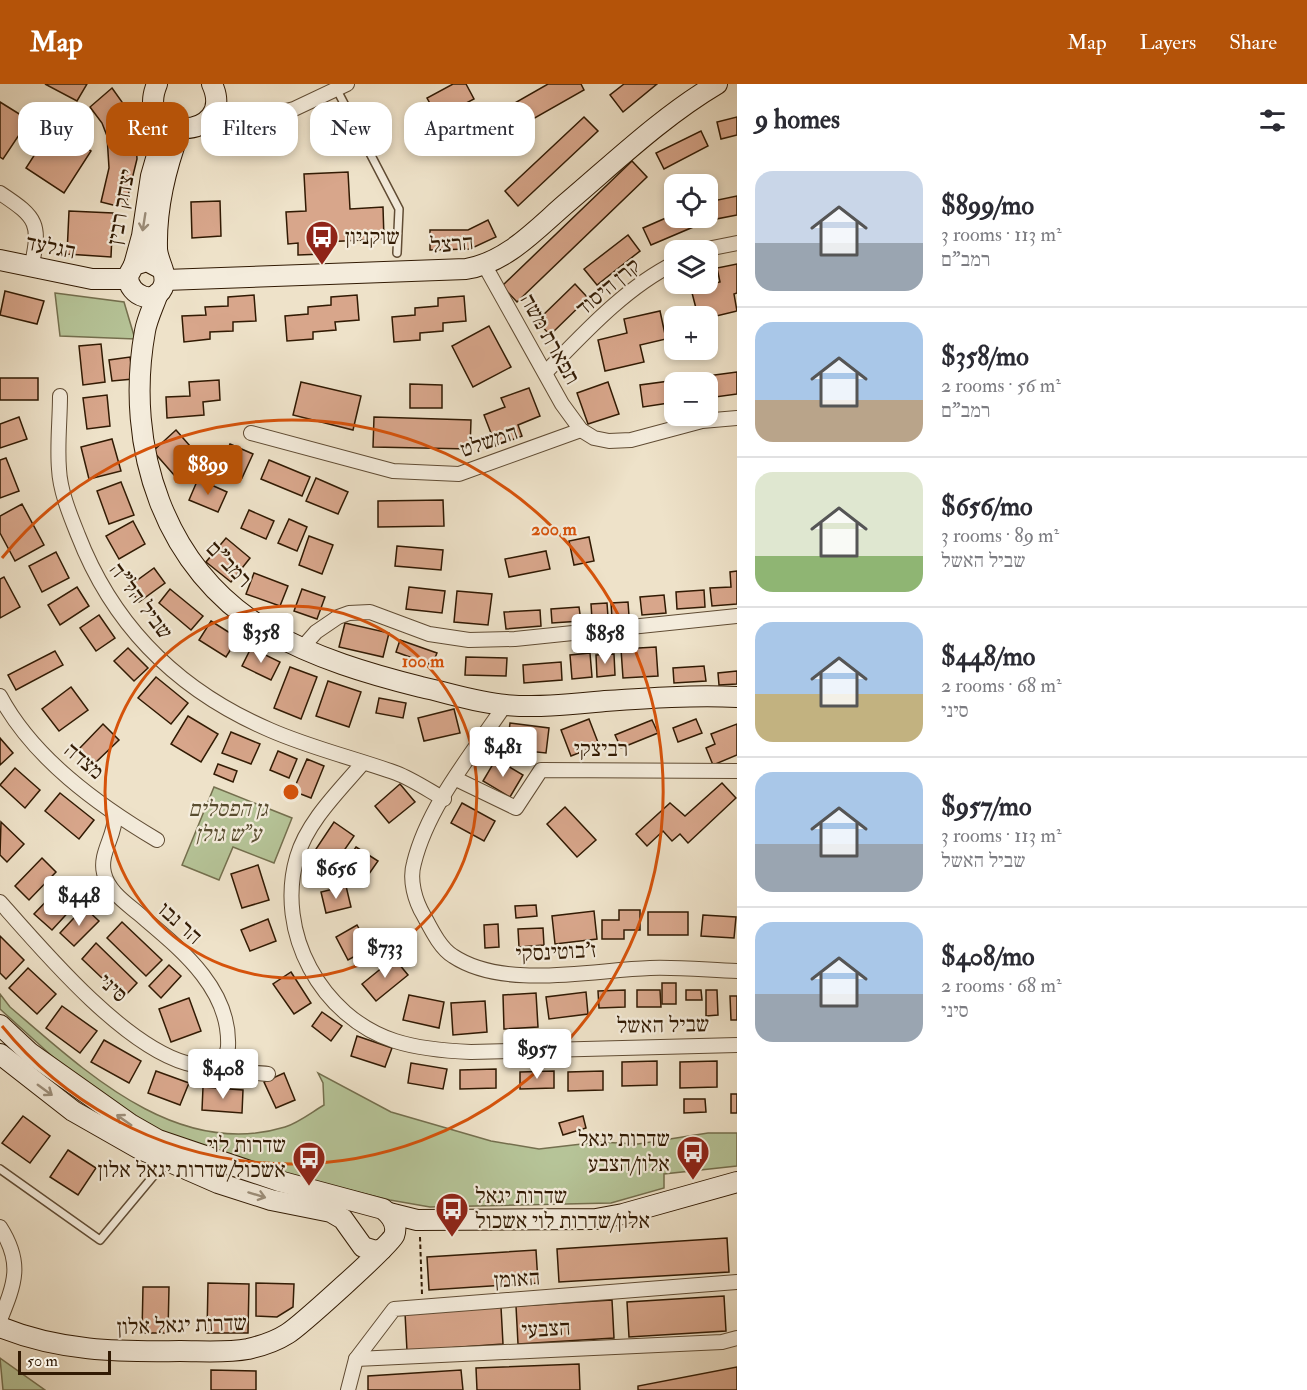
<!DOCTYPE html>
<meta charset="utf-8">
<style>
:root{--surface:#fff;--page:#f7f7f7;--text:#2b2b33;--muted:#7c7c81;--line:#e1e1e2;--accent:#b45309}
body{margin:0;font-family:"IM FELL Double Pica","Frank Ruhl Libre",serif;background:var(--page);color:var(--text);height:100vh;display:flex;flex-direction:column;font-size:22px;white-space:nowrap}
*{box-sizing:border-box;margin:0}
p{font-size:20px;color:var(--muted)}
.icon{flex:none;width:33px;height:33px;fill:none;stroke:currentColor;stroke-width:2;stroke-linecap:round;stroke-linejoin:round}
.map{position:relative;flex:1;overflow:hidden}
.sheet{display:flex;flex-direction:column;background:var(--surface);width:570px}
.sheet>*{flex:none}
.top-card{position:absolute;left:18px;top:18px;width:570px;height:54px;display:flex;gap:12px}
.controls{position:absolute;left:664px;top:90px;display:grid;gap:12px}
.controls a{display:grid;place-items:center;width:54px;height:54px;border-radius:12px;background:var(--surface);box-shadow:0 3px 9px #0003;font-size:30px}
.scale{position:absolute;left:18px;bottom:15px;width:93px;box-sizing:border-box;padding-left:6px;border:3px solid #311a03;border-top:0;font-size:16px;line-height:21px;white-space:nowrap;color:#311a03;-webkit-text-stroke:4px #f4ecdc;paint-order:stroke}
.price{position:absolute;translate:-50% -51px;padding:0 14px;border-radius:6px;background:#fff;color:#222;font-size:20px;line-height:39px;filter:drop-shadow(0 2px 3px #0008)}
.price::after{content:'';position:absolute;left:50%;top:36px;width:18px;height:14px;margin-left:-9px;background:inherit;clip-path:polygon(0 0,100% 0,50% 100%)}
.price.selected{background:var(--accent);color:#fff}
ul{padding:0;list-style:none}
li{display:flex;align-items:center;gap:18px;height:150px;padding:0 18px}
li+li{border-top:2px solid var(--line)}
li span{display:grid;place-items:center;flex:none;width:168px;height:120px;border-radius:18px;color:#555}
li>.icon{margin-inline-start:auto}
span .icon{width:72px;height:72px;fill:#fffc;stroke-width:1}
li b{font-size:26px}
h2{display:flex;justify-content:space-between;align-items:center;height:72px;padding:0 18px;font-size:26px}
.pill{padding:0 21px;border-radius:18px;background:var(--surface);box-shadow:0 3px 9px #0003;font-size:21px;line-height:54px}
.pill.selected{background:var(--accent);color:#fff}
header{display:flex;align-items:center;gap:36px;box-sizing:border-box;height:84px;padding:0 30px;background:var(--accent);color:#fff}
header strong{font-size:28px}
nav{display:flex;gap:33px;margin-inline-start:auto;font-size:21px}
main{display:flex;flex:1;min-height:0}
.map>svg:first-child{display:block}
.green{fill:#b6c498;stroke:#746f4e;stroke-width:1.5}
.building{fill:#d8a68b;stroke:#311a03;stroke-width:1.5}
.lines{fill:none;stroke-linecap:round;stroke-linejoin:round}
.lane-casing{stroke:#604c34;stroke-width:10}
.street-casing{stroke:#604c34;stroke-width:16}
.secondary-casing{stroke:#311a03;stroke-width:22}
.path{stroke:#311a03;stroke-width:2;stroke-dasharray:4.5 3;stroke-linecap:butt}
.lane{stroke:#f4ecdc;stroke-width:7}
.street{stroke:#f4ecdc;stroke-width:14}
.secondary{stroke:#f4ecdc;stroke-width:20}
.oneway{stroke:#9c8e7a}
.ring{fill:none;stroke:#d6530b;stroke-width:3}
.labels{text-anchor:middle;dominant-baseline:central;stroke-width:4.5;stroke-linejoin:round;paint-order:stroke}
.street-label{font-size:22px;fill:#311a03;stroke:#f4ecdc}
.poi-label{font-size:22px;fill:#311a03;stroke:#f4ecdc;text-anchor:start}
.park-label{font-size:22px;font-style:italic;fill:#594d30;stroke:#f4ecdc}
.centre{fill:#d6530b;stroke:#f4ecdc;stroke-width:3}
.ring-label{font-size:18px;text-anchor:middle;font-weight:bold;fill:#d6530b;stroke:#f4ecdc;stroke-width:4.5;stroke-linejoin:round;paint-order:stroke}
</style>
<header>
<strong>Map</strong>
<nav><a>Map</a><a>Layers</a><a>Share</a></nav>
</header>
<main>
<div class="map">
<svg width="737" height="1306" viewBox="0 0 737 1306">
<rect width="100%" height="100%" fill="#eee2c9"/>
<filter id="stains"><feTurbulence type="fractalNoise" baseFrequency=".00333" numOctaves="4"/><feColorMatrix values="0 0 0 0 .2 0 0 0 0 .09 0 0 0 0 .02 0 0 0 .5 -.17"/></filter>
<radialGradient id="worn" r=".72"><stop offset=".6" stop-color="#630" stop-opacity="0"/><stop offset="1" stop-color="#630" stop-opacity=".3"/></radialGradient>
<g class="green">
<path d="M55,209L124,218L135,255L60,252Z"/>
<path d="M214,703L292,734L274,779L233,763L219,796L182,781Z"/>
<path d="M0,910L10,923C85,987 177,1076 285,1043C298,1039 312,1028 324,1021L323,999L318,989L391,1028L491,1057L539,1065L599,1058L638,1060L708,1049H737V1082L664,1090V1104L611,1119L430,1123L390,1116L272,1087L196,1063L149,1041L74,992L0,925Z"/>
<path d="M0,1274L45,1306H3Z"/>
</g>
<g class="building">
<path d="M45,0H87L77,17Z"/>
<path d="M453,0H466L474,15L438,34L427,14Z"/>
<path d="M548,0H581L584,6L480,65L469,45Z"/>
<path d="M624,0H657L623,28L610,11Z"/>
<path d="M112,4L127,25L135,43L137,75L125,124L101,118L109,84L107,52L102,39L90,23Z"/>
<path d="M0,18L29,36L3,75L0,73Z"/>
<path d="M584,33L598,47L518,122L505,107Z"/>
<path d="M737,33V51L721,55L717,38Z"/>
<path d="M53,42L91,67L64,109L26,84Z"/>
<path d="M701,47L708,62L664,85L656,69Z"/>
<path d="M632,77L647,93L517,218L502,202Z"/>
<path d="M348,88L350,125L383,123L384,155L323,158V170L298,171V159L288,160L286,128L306,127L304,90Z"/>
<path d="M737,112V131L711,136L708,118Z"/>
<path d="M220,117L221,152L192,154L191,118Z"/>
<path d="M69,127L113,129L111,173L67,170Z"/>
<path d="M675,130V134H695L698,141L651,161L643,144Z"/>
<path d="M488,136L496,153L470,165L430,166V146H468Z"/>
<path d="M628,151L640,167L597,201L584,185Z"/>
<path d="M737,180V209L734,210L737,227L708,234L698,232L691,205L720,198L717,184Z"/>
<path d="M575,200L588,214L550,251L537,237Z"/>
<path d="M5,207L44,217L37,240L0,231Z"/>
<path d="M254,211L256,237L233,238V247L210,248V255L184,258L182,232L206,231L205,223L228,222V213Z"/>
<path d="M357,211L359,236L335,238L336,246L313,248V255L287,257L285,232L308,230V223L331,221V213Z"/>
<path d="M464,212L466,237L443,239V247L420,249V256L394,258L392,233L415,231V224L438,222V214Z"/>
<path d="M660,227L666,255L640,261L644,278L605,287L598,256L627,249L624,235Z"/>
<path d="M489,242L511,283L473,303L452,262Z"/>
<path d="M101,260L105,298L83,301L79,262Z"/>
<path d="M130,273L133,295L112,297L109,276Z"/>
<path d="M737,288V310L708,314V298H675V318L643,323L640,301Z"/>
<rect x="0" y="294" width="38" height="22"/>
<path d="M219,296L220,316L203,318L204,331L167,334L166,313L190,312L189,298Z"/>
<path d="M301,298L361,312L353,346L293,331Z"/>
<path d="M608,298L619,330L588,340L577,309Z"/>
<path d="M410,300L442,301V324H410Z"/>
<path d="M529,304L540,332L518,341L522,352L496,362L484,331L505,323L501,314Z"/>
<path d="M107,311L110,342L87,345L83,314Z"/>
<path d="M19,333L27,355L0,364V340Z"/>
<path d="M374,333L471,336L470,365L373,363Z"/>
<path d="M176,346L197,370L174,391L153,367Z"/>
<path d="M112,355L121,387L89,395L81,363Z"/>
<path d="M230,360L253,370L242,394L219,384Z"/>
<path d="M6,374L19,407L0,414V376Z"/>
<path d="M269,376L310,393L302,412L261,395Z"/>
<path d="M316,394L348,408L338,430L306,417Z"/>
<path d="M198,395L227,408L218,428L189,416Z"/>
<path d="M121,398L134,431L109,440L97,407Z"/>
<path d="M443,416L444,442L378,443V417Z"/>
<path d="M22,420L44,461L15,477L0,449V432Z"/>
<path d="M249,426L274,437L266,455L241,444Z"/>
<path d="M289,435L307,443L297,467L278,459Z"/>
<path d="M133,437L145,460L119,475L106,452Z"/>
<path d="M309,452L333,461L322,490L299,481Z"/>
<path d="M589,453L594,477L574,481L569,457Z"/>
<path d="M226,454L250,474L231,498L206,478Z"/>
<path d="M397,462L443,466L441,486L395,482Z"/>
<path d="M546,467L550,485L509,493L505,475Z"/>
<path d="M56,468L69,494L42,508L29,482Z"/>
<path d="M154,484L165,499L139,518L128,503Z"/>
<path d="M737,487V520L712,522L710,504L731,503L730,488Z"/>
<path d="M254,489L288,502L280,522L246,510Z"/>
<path d="M4,493L20,523L0,534V495Z"/>
<path d="M77,503L89,522L60,541L48,521Z"/>
<path d="M409,503L445,507L442,529L406,525Z"/>
<path d="M170,505L203,532L191,546L159,519Z"/>
<path d="M302,505L325,513L317,535L294,527Z"/>
<path d="M704,506L705,523L677,525L676,508Z"/>
<path d="M457,507L492,510L488,541L454,538Z"/>
<path d="M664,511L666,529L642,531L640,513Z"/>
<path d="M628,518L629,532L612,534L611,519Z"/>
<path d="M607,519L608,533L592,535L591,520Z"/>
<path d="M579,523L581,537L552,539L551,525Z"/>
<path d="M540,526L541,542L506,545L504,528Z"/>
<path d="M99,531L115,554L96,567L80,544Z"/>
<path d="M211,537L238,554L226,573L199,556Z"/>
<path d="M345,539L389,549L383,573L339,563Z"/>
<path d="M400,556L437,569L432,581L396,568Z"/>
<path d="M656,563L658,592L623,594L621,565Z"/>
<path d="M128,564L148,584L134,597L114,577Z"/>
<path d="M251,564L280,578L271,596L242,582Z"/>
<path d="M55,567L63,581L16,606L8,591Z"/>
<path d="M590,569L592,593L572,595L570,571Z"/>
<path d="M614,570L615,591L597,593L596,571Z"/>
<path d="M466,573L507,574L506,592L465,591Z"/>
<path d="M561,578L562,596L524,599L523,581Z"/>
<path d="M704,582L706,597L674,599L673,584Z"/>
<path d="M290,583L317,593L301,635L274,624Z"/>
<path d="M737,587V600L719,601L718,589Z"/>
<path d="M156,593L188,619L171,640L138,614Z"/>
<path d="M328,597L361,608L349,643L316,632Z"/>
<path d="M71,603L88,626L59,647L42,625Z"/>
<path d="M379,614L406,619L403,634L376,629Z"/>
<path d="M454,625L460,649L424,657L418,634Z"/>
<path d="M188,632L218,650L201,678L171,660Z"/>
<path d="M589,635L599,661L571,672L561,646Z"/>
<path d="M696,635L702,649L678,658L673,644Z"/>
<path d="M652,636L658,649L621,664L615,651Z"/>
<path d="M510,639L549,644L546,669L507,665Z"/>
<path d="M103,640L119,656L93,681L78,666Z"/>
<path d="M737,640V671L713,681L706,664L715,660L711,650Z"/>
<path d="M231,648L260,660L251,680L222,669Z"/>
<path d="M0,654L13,669L0,681Z"/>
<path d="M278,667L297,675L289,694L270,686Z"/>
<path d="M307,675L324,682L311,714L293,707Z"/>
<path d="M496,675L523,691L510,713L483,697Z"/>
<path d="M218,680L237,687L233,698L214,690Z"/>
<path d="M15,684L40,706L25,724L0,701Z"/>
<path d="M722,699L736,714L688,759L680,750L672,757L663,747L647,762L636,750L670,719L685,732Z"/>
<path d="M400,700L415,718L389,739L375,722Z"/>
<path d="M60,709L94,736L79,755L45,727Z"/>
<path d="M462,719L495,737L484,757L451,739Z"/>
<path d="M565,723L596,756L577,773L547,740Z"/>
<path d="M1,738L24,760L7,778L0,771Z"/>
<path d="M334,738L354,752L328,790L308,777Z"/>
<path d="M356,763L378,777L362,800L341,785Z"/>
<path d="M42,774L56,788L29,816L15,802Z"/>
<path d="M258,781L269,816L242,824L231,790Z"/>
<path d="M346,802L351,823L326,829L321,808Z"/>
<path d="M57,806L74,822L52,846L34,830Z"/>
<path d="M536,821L537,832L516,834L515,822Z"/>
<path d="M84,823L99,837L74,862L60,849Z"/>
<path d="M619,826H640V846H624V855H602V836H619Z"/>
<path d="M594,827L597,855L555,860L552,832Z"/>
<rect x="648" y="828" width="40" height="23"/>
<path d="M703,831L736,833L734,854L701,852Z"/>
<path d="M268,835L276,857L250,867L241,846Z"/>
<path d="M122,838L162,876L146,892L107,854Z"/>
<path d="M498,840L499,863L485,864L484,841Z"/>
<path d="M357,841L370,864L348,876L336,853Z"/>
<path d="M543,844L544,861L519,863L518,845Z"/>
<path d="M0,852L24,876L6,895L0,889Z"/>
<path d="M96,859L137,899L123,914L82,875Z"/>
<path d="M394,874L408,891L376,917L362,900Z"/>
<path d="M169,881L181,892L161,914L149,902Z"/>
<path d="M28,884L56,910L37,930L9,904Z"/>
<path d="M291,888L311,919L294,930L273,900Z"/>
<rect x="662" y="899" width="14" height="21"/>
<path d="M625,906V923L599,924L598,907Z"/>
<path d="M637,906H660L661,923H637Z"/>
<path d="M686,906H701L702,916H686Z"/>
<path d="M706,906H717L718,931L706,932Z"/>
<path d="M586,908L588,930L549,935L546,913Z"/>
<path d="M536,909L538,943L504,945L503,911Z"/>
<path d="M409,911L444,918L439,944L403,936Z"/>
<path d="M730,912H737V936H731Z"/>
<path d="M189,914L201,947L171,958L159,925Z"/>
<path d="M485,917L487,948L453,951L451,919Z"/>
<path d="M62,922L97,947L80,969L46,944Z"/>
<path d="M322,928L342,942L331,957L312,942Z"/>
<path d="M357,952L392,964L385,983L351,972Z"/>
<path d="M104,956L141,977L129,999L91,978Z"/>
<path d="M657,977V1001L622,1002V978Z"/>
<path d="M717,977V1003L680,1004V978Z"/>
<path d="M411,979L447,985L443,1005L408,999Z"/>
<path d="M496,985V1004L460,1005V986Z"/>
<path d="M156,987L189,999L180,1021L148,1009Z"/>
<path d="M554,987V1004L520,1005V988Z"/>
<path d="M603,987V1006L568,1007V988Z"/>
<path d="M284,989L295,1016L276,1024L264,998Z"/>
<path d="M203,1003L243,1006L242,1029L202,1026Z"/>
<rect x="731" y="1010" width="6" height="19"/>
<path d="M684,1015H705L706,1028L684,1029Z"/>
<path d="M23,1032L50,1052L30,1079L2,1059Z"/>
<path d="M583,1032L586,1044L563,1051L559,1039Z"/>
<path d="M68,1066L96,1084L78,1111L50,1093Z"/>
<path d="M727,1154L729,1188L559,1198L557,1165Z"/>
<path d="M536,1166L538,1199L429,1206L427,1173Z"/>
<path d="M208,1199L249,1200L248,1249H207Z"/>
<path d="M256,1199L294,1200L293,1223L277,1233L256,1232Z"/>
<path d="M143,1203H169L168,1249H142Z"/>
<path d="M724,1212L726,1247L629,1253L627,1218Z"/>
<path d="M612,1216L614,1254L518,1260L516,1222Z"/>
<path d="M501,1223L503,1260L407,1267L405,1229Z"/>
<path d="M579,1280L580,1306H477L476,1284Z"/>
<path d="M737,1283V1306H638V1302Z"/>
<path d="M211,1286L256,1287V1306H211Z"/>
<path d="M461,1286L463,1306H368V1292Z"/>
</g>
<g class="lines">
<g class="lane-casing">
<g id="lane">
<path d="M337,6L399,125L397,169"/>
<path d="M0,1085L100,1156L165,1078"/>
</g>
</g>
<g class="street-casing">
<g id="street">
<path d="M213,27L264,33L294,25L347,0"/>
<path d="M0,109C38,134 41,140 31,184"/>
<path d="M702,166L737,159"/>
<path d="M485,182L562,320L581,346L594,354L609,357L631,356L702,337L737,334"/>
<path d="M546,288C584,249 626,203 675,179"/>
<path d="M60,312C60,336 57,361 59,385C60,407 70,431 78,451C114,544 179,607 270,646C311,664 354,674 396,689C412,695 428,706 444,715"/>
<path d="M251,349L393,387L459,390L581,346"/>
<path d="M302,564L316,548L338,533L349,529L370,528L429,550L469,556L515,555L737,532"/>
<path d="M0,612C33,674 98,721 157,756"/>
<path d="M505,621C472,670 428,722 414,779C409,796 415,817 424,832C431,845 440,864 453,872C504,906 591,886 650,884C679,883 708,886 737,887"/>
<path d="M362,680C339,707 307,738 297,773C275,848 321,933 395,957C420,965 445,967 471,968L737,961"/>
<path d="M456,695L516,724L541,686L737,687"/>
<path d="M115,731C116,751 99,769 104,789C108,807 126,819 139,830C179,864 231,904 228,963C227,970 223,978 221,985"/>
<path d="M0,818C44,868 123,961 186,979C212,987 242,987 268,990"/>
<path d="M0,1143C23,1179 15,1199 0,1236"/>
<path d="M356,1275L722,1258L737,1254"/>
<path d="M348,1306L356,1275L394,1225L737,1198"/>
</g>
</g>
<g class="secondary-casing">
<g id="secondary">
<path d="M157,0C132,61 238,57 212,0"/>
<path d="M0,176L92,195H128"/>
<path d="M134,181L142,152L151,92L166,40"/>
<path d="M162,185L147,177L134,181L128,192C128,213 158,223 164,200C167,188 157,176 157,164C156,123 166,83 180,46"/>
<path d="M165,196L466,185C508,178 537,144 569,117C616,77 663,32 717,0"/>
<path d="M158,209C154,221 147,235 145,247C124,363 164,486 268,547C315,574 369,590 421,603C449,609 478,619 506,621C539,624 573,620 605,617C649,614 693,611 737,613"/>
<path d="M0,941L30,969L130,1040L158,1056L279,1097L383,1125C392,1132 398,1141 394,1152C392,1159 299,1243 287,1250C276,1257 261,1262 248,1265C226,1269 202,1267 180,1267C117,1268 59,1267 0,1243"/>
<path d="M0,970L73,1027L138,1064L218,1099L271,1116L331,1128L343,1135L363,1163L376,1167L382,1165"/>
<path d="M389,1129L417,1136L596,1135L623,1130L737,1098"/>
</g>
</g>
<path class="path" d="M420,1153L422,1210"/>
<use href="#lane" class="lane"/>
<use href="#street" class="street"/>
<use href="#secondary" class="secondary"/>
</g>
<defs><path id="oneway-shaft" d="M-6 0H5M1.5-3L5.5 0L1.5 3" fill="none" stroke-width="1.6" stroke-linecap="round" stroke-linejoin="round" transform="scale(1.5)"/></defs>
<g class="oneway">
<use href="#oneway-shaft" transform="translate(144 138) rotate(99)"/>
<use href="#oneway-shaft" transform="translate(45 1006) rotate(36)"/>
<use href="#oneway-shaft" transform="translate(124 1036) rotate(-145)"/>
<use href="#oneway-shaft" transform="translate(257 1111) rotate(17)"/>
</g>
<g class="ring">
<circle cx="291" cy="708" r="186"/>
<path d="M2 474A372 372 0 1 1 2 942"/>
</g>
<defs>
<g id="bus-pin" transform="scale(1.725)"><path d="M0 17L-7.5 6A9.5 9.5 0 1 1 7.5 6Z" fill="#8f2418" stroke="#f4ecdc"/><path d="M-5-6H5V4H4V6H2V4H-2V6H-4V4H-5ZM-3.5-4V0h7V-4ZM-3.5 1.2v1.5H-2V1.2ZM2 1.2v1.5H3.5V1.2Z" fill="#fff"/></g>
</defs>
<g fill-rule="evenodd">
<use href="#bus-pin" x="322" y="153"/>
<use href="#bus-pin" x="693" y="1068"/>
<use href="#bus-pin" x="309" y="1074"/>
<use href="#bus-pin" x="452" y="1125"/>
</g>
<g class="labels">
<g class="street-label">
<text transform="translate(121 123) rotate(-80)">יצחק רבין</text>
<text transform="translate(452 160) rotate(-5)">הרצל</text>
<text transform="translate(51 163) rotate(11)">הגלעד</text>
<text transform="translate(608 203) rotate(-40)">קרן היסוד</text>
<text transform="translate(550 255) rotate(61)">תפארת משה</text>
<text transform="translate(489 357) rotate(-19)">המשלט</text>
<text transform="translate(229 480) rotate(46)">רמב"ם</text>
<text transform="translate(141 517) rotate(53)">שביל הל"ה</text>
<text x="601" y="665">רביצקי</text>
<text transform="translate(84 677) rotate(40)">מצדה</text>
<text transform="translate(180 839) rotate(42)">הר נבו</text>
<text transform="translate(556 868) rotate(-3)">ז'בוטינסקי</text>
<text transform="translate(113 904) rotate(42)">סיני</text>
<text transform="translate(663 941) rotate(-1)">שביל האשל</text>
<text transform="translate(517 1195) rotate(-4)">האומן</text>
<text transform="translate(182 1241) rotate(-2)">שדרות יגאל אלון</text>
<text transform="translate(546 1245) rotate(-3)">הצבעי</text>
</g>
<g class="poi-label">
<text x="345" y="153">שוקניון</text>
<text x="670" y="1055" text-anchor="end">שדרות יגאל<tspan x="670" dy="25">אלון/הצבע</tspan></text>
<text x="286" y="1061" text-anchor="end">שדרות לוי<tspan x="286" dy="25">אשכול/שדרות יגאל אלון</tspan></text>
<text x="475" y="1112">שדרות יגאל<tspan x="475" dy="25">אלון/שדרות לוי אשכול</tspan></text>
</g>
<g class="park-label">
<text x="228" y="725">גן הפסלים<tspan x="228" dy="25">ע"ש גולן</tspan></text>
</g>
</g>
<circle cx="291" cy="708" r="9" class="centre"/>
<g class="ring-label">
<text x="554" y="451">200 m</text>
<text x="423" y="583">100 m</text>
</g>
<rect width="100%" height="100%" filter="url(#stains)"/>
<rect width="100%" height="100%" fill="url(#worn)"/>
</svg>
<div class="controls">
<a><svg class="icon" aria-label="locate" viewBox="0 0 24 24"><circle cx="12" cy="12" r="6"/><path d="M12 2v4M12 18v4M2 12h4M18 12h4"/></svg></a>
<a><svg class="icon" aria-label="layers" viewBox="0 0 24 24"><path d="M12 4l9 5-9 5-9-5zM3 14l9 5 9-5"/></svg></a>
<a>+</a>
<a>−</a>
</div>
<div class="scale">50 m</div>
<b class="price selected" style="left:208px;top:412px">$899</b>
<b class="price" style="left:261px;top:580px">$358</b>
<b class="price" style="left:605px;top:581px">$858</b>
<b class="price" style="left:503px;top:694px">$481</b>
<b class="price" style="left:336px;top:816px">$656</b>
<b class="price" style="left:79px;top:843px">$448</b>
<b class="price" style="left:385px;top:895px">$733</b>
<b class="price" style="left:537px;top:996px">$957</b>
<b class="price" style="left:223px;top:1016px">$408</b>
<div class="top-card">
<a class="pill">Buy</a>
<a class="pill selected">Rent</a>
<a class="pill">Filters</a>
<a class="pill">New</a>
<a class="pill">Apartment</a>
</div>
</div>
<section class="sheet">
<h2>9 homes<svg class="icon" aria-label="filters" viewBox="0 0 24 24"><path d="M4 7h16M4 17h16"/><circle cx="9" cy="7" r="2"/><circle cx="15" cy="17" r="2"/></svg></h2>
<ul>
<li><span style="background:linear-gradient(#c9d6e8 60%,#9aa5b1 0)"><svg class="icon" aria-label="home" viewBox="0 0 24 24"><path d="M3 11l9-7 9 7M6 9v11h12V9"/></svg></span><div><b>$899/mo</b><p>3 rooms · 113 m²</p><p>רמב&quot;ם</p></div></li>
<li><span style="background:linear-gradient(#a9c7e8 65%,#b9a48a 0)"><svg class="icon" aria-label="home" viewBox="0 0 24 24"><path d="M3 11l9-7 9 7M6 9v11h12V9"/></svg></span><div><b>$358/mo</b><p>2 rooms · 56 m²</p><p>רמב&quot;ם</p></div></li>
<li><span style="background:linear-gradient(#dfe7d0 70%,#8fb573 0)"><svg class="icon" aria-label="home" viewBox="0 0 24 24"><path d="M3 11l9-7 9 7M6 9v11h12V9"/></svg></span><div><b>$656/mo</b><p>3 rooms · 89 m²</p><p>שביל האשל</p></div></li>
<li><span style="background:linear-gradient(#a9c7e8 60%,#c2b280 0)"><svg class="icon" aria-label="home" viewBox="0 0 24 24"><path d="M3 11l9-7 9 7M6 9v11h12V9"/></svg></span><div><b>$448/mo</b><p>2 rooms · 68 m²</p><p>סיני</p></div></li>
<li><span style="background:linear-gradient(#a9c7e8 60%,#9aa5b1 0)"><svg class="icon" aria-label="home" viewBox="0 0 24 24"><path d="M3 11l9-7 9 7M6 9v11h12V9"/></svg></span><div><b>$957/mo</b><p>3 rooms · 113 m²</p><p>שביל האשל</p></div></li>
<li><span style="background:linear-gradient(#a9c7e8 60%,#9aa5b1 0)"><svg class="icon" aria-label="home" viewBox="0 0 24 24"><path d="M3 11l9-7 9 7M6 9v11h12V9"/></svg></span><div><b>$408/mo</b><p>2 rooms · 68 m²</p><p>סיני</p></div></li>
</ul>
</section>
</main>
